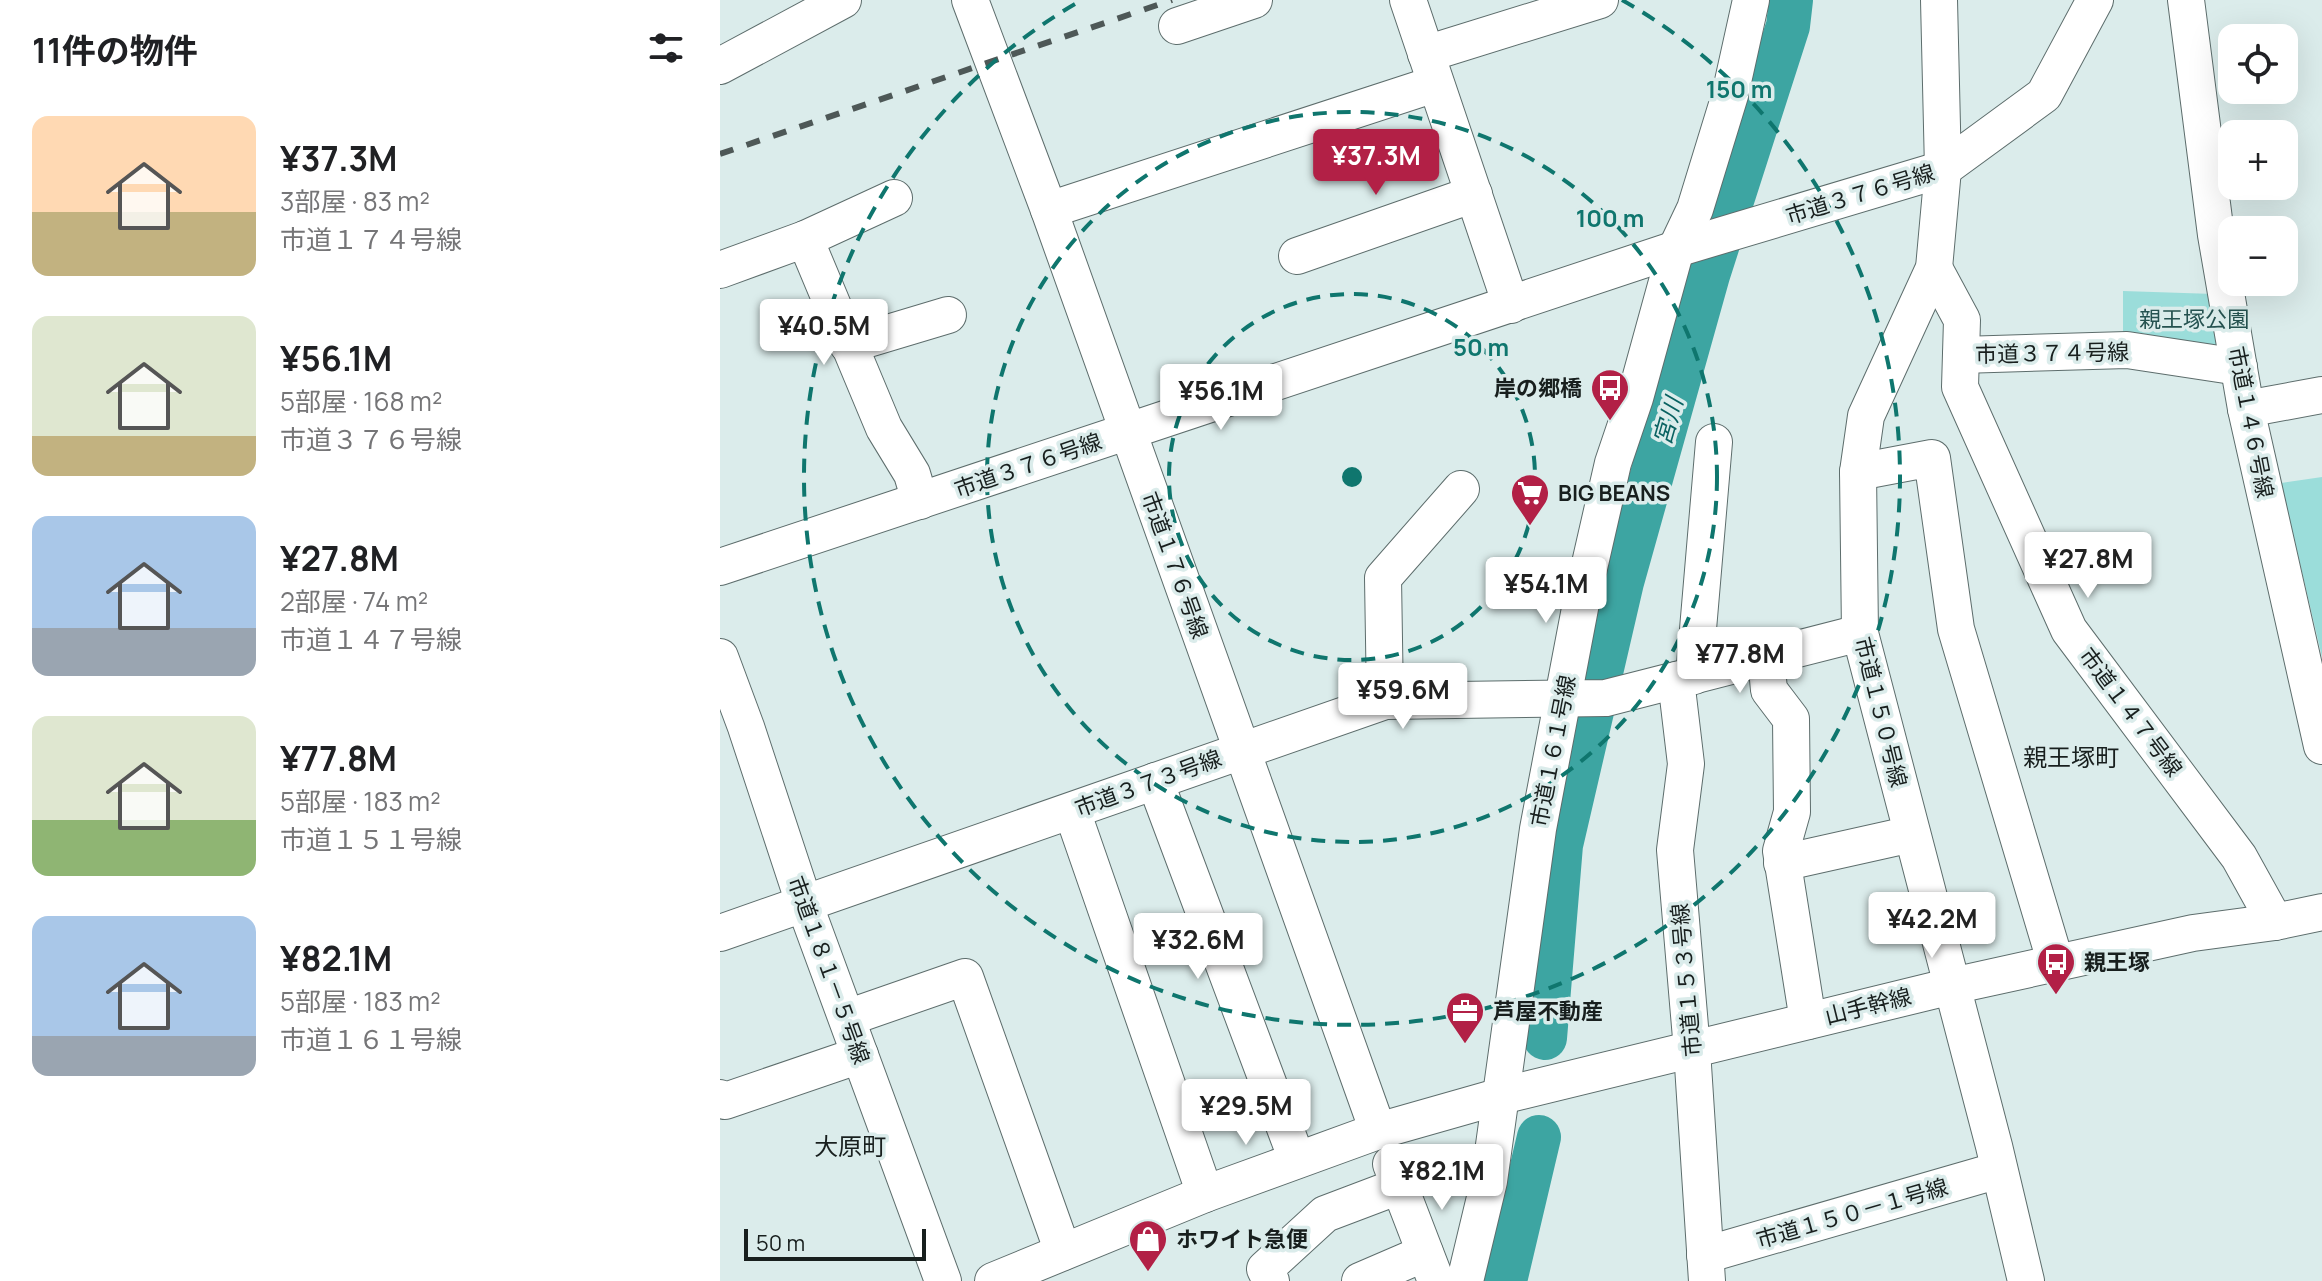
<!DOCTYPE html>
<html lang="ja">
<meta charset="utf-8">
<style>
:root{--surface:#fff;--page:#f2f2f2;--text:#202124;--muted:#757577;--accent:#b22046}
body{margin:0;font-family:Manrope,"Noto Sans JP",sans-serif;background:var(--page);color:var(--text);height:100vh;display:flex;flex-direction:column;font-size:30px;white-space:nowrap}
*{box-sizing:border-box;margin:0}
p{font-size:26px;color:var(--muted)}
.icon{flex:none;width:44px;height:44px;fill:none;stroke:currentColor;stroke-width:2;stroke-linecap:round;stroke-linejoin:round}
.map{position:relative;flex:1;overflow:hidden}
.drawer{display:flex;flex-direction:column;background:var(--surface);width:720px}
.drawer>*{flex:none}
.buttons{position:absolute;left:1498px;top:24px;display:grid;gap:16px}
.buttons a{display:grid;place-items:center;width:80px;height:80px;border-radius:16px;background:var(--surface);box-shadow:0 8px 32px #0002;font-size:40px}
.scale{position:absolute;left:24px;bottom:20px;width:182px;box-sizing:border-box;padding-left:8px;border:4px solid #181f1e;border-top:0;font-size:22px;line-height:28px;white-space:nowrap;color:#181f1e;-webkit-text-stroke:6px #dbeceb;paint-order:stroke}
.price{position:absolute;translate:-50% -68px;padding:0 18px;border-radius:8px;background:#fff;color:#222;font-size:26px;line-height:52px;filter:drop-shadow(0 2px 4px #0008)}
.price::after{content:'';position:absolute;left:50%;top:48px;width:24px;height:18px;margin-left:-12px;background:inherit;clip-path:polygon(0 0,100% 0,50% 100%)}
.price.selected{background:var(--accent);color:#fff}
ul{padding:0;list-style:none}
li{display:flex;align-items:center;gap:24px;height:200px;padding:0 32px}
li span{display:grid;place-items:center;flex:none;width:224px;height:160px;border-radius:16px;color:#555}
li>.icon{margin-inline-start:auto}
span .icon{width:96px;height:96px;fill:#fffc;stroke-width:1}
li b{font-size:34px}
h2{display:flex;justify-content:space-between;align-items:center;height:96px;padding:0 32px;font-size:34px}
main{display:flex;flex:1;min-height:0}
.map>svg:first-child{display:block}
.green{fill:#9bddda}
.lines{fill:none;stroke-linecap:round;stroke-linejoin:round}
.river{stroke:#3da5a2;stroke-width:44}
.minor-casing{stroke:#5d6d6c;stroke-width:38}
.minor{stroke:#fff;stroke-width:36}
.rail{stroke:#4e5857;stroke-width:6;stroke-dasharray:14 14;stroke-linecap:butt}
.ring{fill:none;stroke:#0f766e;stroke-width:4;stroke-dasharray:14 10}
.labels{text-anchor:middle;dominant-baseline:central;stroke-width:7;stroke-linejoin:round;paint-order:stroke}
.street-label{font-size:22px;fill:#181f1e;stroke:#dbeceb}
.park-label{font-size:22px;fill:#255250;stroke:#dbeceb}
.poi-label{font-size:22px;font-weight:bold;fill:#181f1e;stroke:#dbeceb;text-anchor:start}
.water-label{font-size:24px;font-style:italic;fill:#0a6261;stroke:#dbeceb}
.neighbourhood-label{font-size:24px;fill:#181f1e;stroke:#dbeceb}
.centre{fill:#0f766e;stroke:#dbeceb;stroke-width:4}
.ring-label{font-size:24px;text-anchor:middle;font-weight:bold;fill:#0f766e;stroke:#dbeceb;stroke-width:7;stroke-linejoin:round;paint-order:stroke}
</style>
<main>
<section class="drawer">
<h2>11件の物件<svg class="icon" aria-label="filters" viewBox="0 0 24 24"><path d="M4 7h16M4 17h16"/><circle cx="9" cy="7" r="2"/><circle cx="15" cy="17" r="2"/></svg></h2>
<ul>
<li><span style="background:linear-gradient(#ffd9b3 60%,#c2b280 0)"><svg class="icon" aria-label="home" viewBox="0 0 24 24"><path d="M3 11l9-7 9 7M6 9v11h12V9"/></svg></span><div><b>¥37.3M</b><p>3部屋 · 83 m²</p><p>市道１７４号線</p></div></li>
<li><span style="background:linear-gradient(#dfe7d0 75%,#c2b280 0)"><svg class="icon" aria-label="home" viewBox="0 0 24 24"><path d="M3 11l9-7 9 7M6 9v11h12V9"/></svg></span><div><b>¥56.1M</b><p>5部屋 · 168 m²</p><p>市道３７６号線</p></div></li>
<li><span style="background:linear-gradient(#a9c7e8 70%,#9aa5b1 0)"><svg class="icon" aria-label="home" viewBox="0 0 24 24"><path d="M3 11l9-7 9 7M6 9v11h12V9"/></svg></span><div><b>¥27.8M</b><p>2部屋 · 74 m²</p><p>市道１４７号線</p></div></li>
<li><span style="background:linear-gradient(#dfe7d0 65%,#8fb573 0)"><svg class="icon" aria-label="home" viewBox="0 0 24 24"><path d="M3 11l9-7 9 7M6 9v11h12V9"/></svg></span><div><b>¥77.8M</b><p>5部屋 · 183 m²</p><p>市道１５１号線</p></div></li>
<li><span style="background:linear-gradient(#a9c7e8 75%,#9aa5b1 0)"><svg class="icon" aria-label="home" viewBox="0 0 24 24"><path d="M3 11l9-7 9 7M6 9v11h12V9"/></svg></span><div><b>¥82.1M</b><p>5部屋 · 183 m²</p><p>市道１６１号線</p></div></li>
</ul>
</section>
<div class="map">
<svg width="1602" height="1281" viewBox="0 0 1602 1281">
<rect width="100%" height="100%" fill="#dbeceb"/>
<g class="green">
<path d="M1403,291L1494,294L1507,349L1403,338Z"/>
<path d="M1602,477V657L1561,483Z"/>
</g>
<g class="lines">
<g class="river">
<path d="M825,1038L841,845L902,582L988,275L1068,26L1071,0"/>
<path d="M785,1281L819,1137"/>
</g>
<g class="minor-casing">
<g id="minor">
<path d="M250,0L329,210L658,1131"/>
<path d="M688,0L791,305"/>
<path d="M1219,0L1223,169L1214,268L1146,416L1138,472L1140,633L1274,1146L1306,1281"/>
<path d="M1466,0L1496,235L1526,409L1602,746"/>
<path d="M457,26L534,0"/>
<path d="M706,54L880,0"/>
<path d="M0,66L123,0"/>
<path d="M329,210L715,84"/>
<path d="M85,239L174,198"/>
<path d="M577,256L754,194"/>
<path d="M1214,268L1242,320L1240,387L1349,630L1519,857L1555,922"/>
<path d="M0,270L85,239L164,428L192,474L200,501"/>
<path d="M128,345L228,315"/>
<path d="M1241,355L1407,350L1519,367"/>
<path d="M1526,409L1602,395"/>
<path d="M1138,472L1212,458L1236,629L1336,964"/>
<path d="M0,567L956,249L1223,169L1324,95L1375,0"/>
<path d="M0,657L26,727L84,903L223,1281"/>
<path d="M1046,657L1049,690L1071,719L1072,812L1061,851L1088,1021"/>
<path d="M974,676L994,442"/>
<path d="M956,680L966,764L955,850L972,1050L987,1281"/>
<path d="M665,701L663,578L741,489"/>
<path d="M435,781L577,1160"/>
<path d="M352,811L485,1194"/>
<path d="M1062,863L1192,834"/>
<path d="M0,933L665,701L886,698L1140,633"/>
<path d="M127,1018L245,977L343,1252"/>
<path d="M0,1098L5,1101L140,1055"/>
<path d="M671,1164L716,1281"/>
<path d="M985,1255L1279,1170"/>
<path d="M273,1281L485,1194L658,1131L781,1096L1232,986L1473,933L1555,922L1602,912"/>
<path d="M551,1281L545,1269L605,1214L679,1186"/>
<path d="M640,1281L705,1253"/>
<path d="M745,1281L769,1181L818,829L861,603L893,463L915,398L956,249L975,209L1010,95L1031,0"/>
</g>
</g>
<use href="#minor" class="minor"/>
<path class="rail" d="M0,154L452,0"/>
</g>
<g class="ring">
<circle cx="632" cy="477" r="183"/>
<circle cx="632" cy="477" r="365"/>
<path d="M902 0A548 548 0 1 1 362 0"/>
</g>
<defs>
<g id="bus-pin" transform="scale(2)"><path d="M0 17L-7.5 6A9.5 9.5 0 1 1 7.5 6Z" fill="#b22046" stroke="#dbeceb"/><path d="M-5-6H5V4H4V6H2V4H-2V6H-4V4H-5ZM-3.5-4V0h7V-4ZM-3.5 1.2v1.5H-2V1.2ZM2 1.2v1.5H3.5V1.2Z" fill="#fff"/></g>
<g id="supermarket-pin" transform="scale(2)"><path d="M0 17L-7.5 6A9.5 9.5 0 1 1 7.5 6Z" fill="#b22046" stroke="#dbeceb"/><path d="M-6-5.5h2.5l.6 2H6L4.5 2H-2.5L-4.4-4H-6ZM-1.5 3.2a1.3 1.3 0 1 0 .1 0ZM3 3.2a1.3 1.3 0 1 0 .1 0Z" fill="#fff"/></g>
<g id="office-pin" transform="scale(2)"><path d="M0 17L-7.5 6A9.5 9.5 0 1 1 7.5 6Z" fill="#b22046" stroke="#dbeceb"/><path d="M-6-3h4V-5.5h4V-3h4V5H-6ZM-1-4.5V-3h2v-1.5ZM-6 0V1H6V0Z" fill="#fff"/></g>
<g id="shop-pin" transform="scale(2)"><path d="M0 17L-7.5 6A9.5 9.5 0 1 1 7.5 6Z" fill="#b22046" stroke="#dbeceb"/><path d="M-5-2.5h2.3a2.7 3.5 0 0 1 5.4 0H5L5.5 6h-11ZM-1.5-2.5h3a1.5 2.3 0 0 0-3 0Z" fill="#fff"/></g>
</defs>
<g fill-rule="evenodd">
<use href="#bus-pin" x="890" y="388"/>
<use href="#supermarket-pin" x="810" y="493"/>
<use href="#bus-pin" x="1336" y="962"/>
<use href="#office-pin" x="745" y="1011"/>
<use href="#shop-pin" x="428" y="1239"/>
</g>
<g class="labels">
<g class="street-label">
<text transform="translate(1140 194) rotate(-17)">市道３７６号線</text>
<text transform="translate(1332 353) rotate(-1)">市道３７４号線</text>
<text transform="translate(1531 422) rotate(79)">市道１４６号線</text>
<text transform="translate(308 465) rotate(-19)">市道３７６号線</text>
<text transform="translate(455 565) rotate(70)">市道１７６号線</text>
<text transform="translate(1161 712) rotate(76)">市道１５０号線</text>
<text transform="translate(1411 712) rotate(53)">市道１４７号線</text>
<text transform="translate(833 751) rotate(-79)">市道１６１号線</text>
<text transform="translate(428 783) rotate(-20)">市道３７３号線</text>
<text transform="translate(109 970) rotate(70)">市道１８１－５号線</text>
<text transform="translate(966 980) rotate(-95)">市道１５３号線</text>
<text transform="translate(1148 1006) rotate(-14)">山手幹線</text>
<text transform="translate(1132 1213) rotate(-16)">市道１５０－１号線</text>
</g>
<g class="park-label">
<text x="1474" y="319">親王塚公園</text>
</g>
<g class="poi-label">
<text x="862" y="388" text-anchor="end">岸の郷橋</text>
<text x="838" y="493">BIG BEANS</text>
<text x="1364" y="962">親王塚</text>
<text x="773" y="1011">芦屋不動産</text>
<text x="456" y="1239">ホワイト急便</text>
</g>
<g class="water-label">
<text transform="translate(947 421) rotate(-74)">宮川</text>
</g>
<g class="neighbourhood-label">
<text x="1351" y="756">親王塚町</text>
<text x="130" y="1145">大原町</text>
</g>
</g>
<circle cx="632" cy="477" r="12" class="centre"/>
<g class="ring-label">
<text x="1019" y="98">150 m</text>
<text x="890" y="227">100 m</text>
<text x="761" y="356">50 m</text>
</g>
</svg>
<div class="buttons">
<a><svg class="icon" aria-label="locate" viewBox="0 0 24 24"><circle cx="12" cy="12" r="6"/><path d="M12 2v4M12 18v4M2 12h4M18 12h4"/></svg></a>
<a>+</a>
<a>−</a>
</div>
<div class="scale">50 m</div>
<b class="price selected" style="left:656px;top:197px">¥37.3M</b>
<b class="price" style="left:104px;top:367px">¥40.5M</b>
<b class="price" style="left:501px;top:432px">¥56.1M</b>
<b class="price" style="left:1368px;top:600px">¥27.8M</b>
<b class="price" style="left:826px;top:625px">¥54.1M</b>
<b class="price" style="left:1020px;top:695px">¥77.8M</b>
<b class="price" style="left:683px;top:731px">¥59.6M</b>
<b class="price" style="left:1212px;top:960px">¥42.2M</b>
<b class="price" style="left:478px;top:981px">¥32.6M</b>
<b class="price" style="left:526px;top:1147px">¥29.5M</b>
<b class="price" style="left:722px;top:1212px">¥82.1M</b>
</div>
</main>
